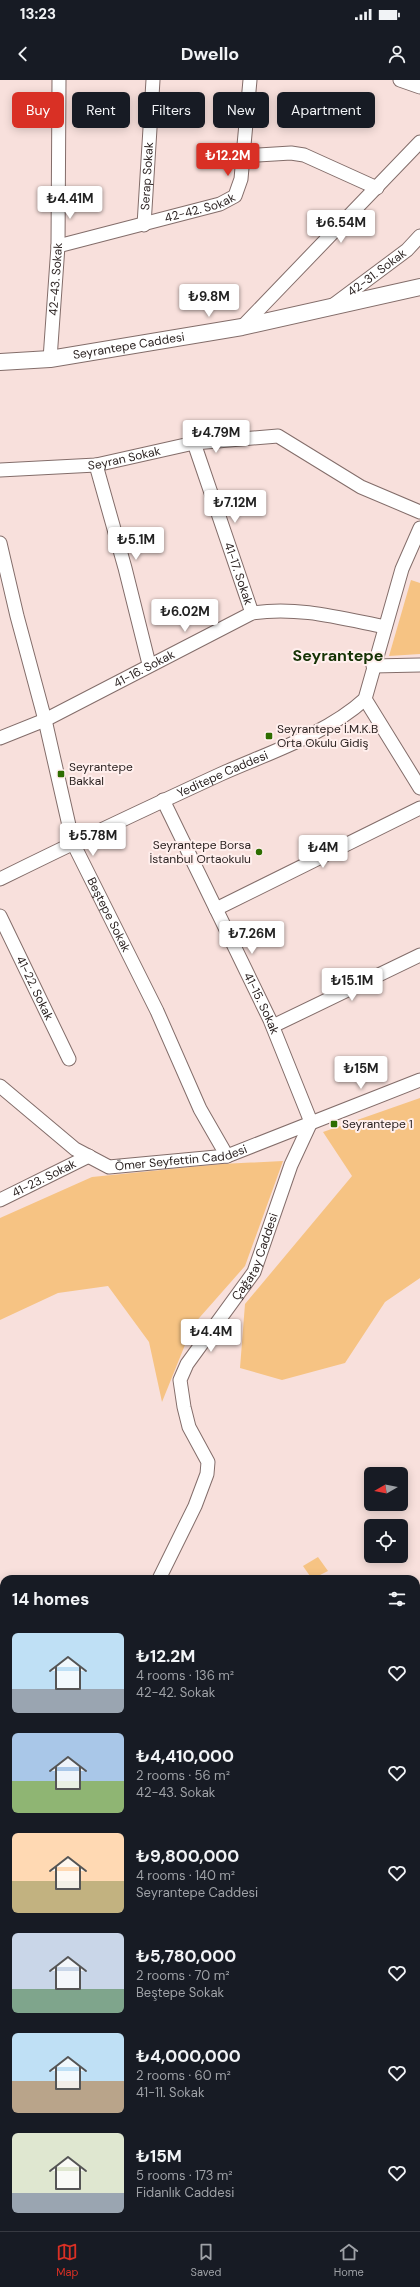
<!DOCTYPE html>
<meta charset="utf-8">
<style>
:root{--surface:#171b24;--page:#20242c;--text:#f1f3f6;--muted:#9ea1a6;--line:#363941;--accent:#d93025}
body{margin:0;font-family:"DM Sans",sans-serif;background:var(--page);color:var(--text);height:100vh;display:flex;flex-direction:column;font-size:15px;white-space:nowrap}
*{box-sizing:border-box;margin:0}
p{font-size:13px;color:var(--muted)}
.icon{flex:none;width:22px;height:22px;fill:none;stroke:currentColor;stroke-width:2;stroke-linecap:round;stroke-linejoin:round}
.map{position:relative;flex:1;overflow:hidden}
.side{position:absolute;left:0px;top:1495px;width:420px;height:656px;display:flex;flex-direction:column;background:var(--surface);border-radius:12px 12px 0 0;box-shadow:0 2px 10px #0003}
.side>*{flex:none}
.hud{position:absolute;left:12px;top:12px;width:396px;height:36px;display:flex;gap:8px}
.needle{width:26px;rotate:261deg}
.buttons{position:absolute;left:364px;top:1387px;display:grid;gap:8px}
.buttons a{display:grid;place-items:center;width:44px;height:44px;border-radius:6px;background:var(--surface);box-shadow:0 2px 10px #0003;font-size:20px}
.price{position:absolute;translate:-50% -34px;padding:0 9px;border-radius:4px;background:#fff;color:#222;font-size:13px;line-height:26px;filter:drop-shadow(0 1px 2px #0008)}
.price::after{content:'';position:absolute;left:50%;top:24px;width:12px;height:9px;margin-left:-6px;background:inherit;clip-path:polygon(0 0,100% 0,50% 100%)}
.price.on{background:var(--accent);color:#fff}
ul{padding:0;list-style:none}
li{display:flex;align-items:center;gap:12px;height:100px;padding:0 12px}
li span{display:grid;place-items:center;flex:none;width:112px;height:80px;border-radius:6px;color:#555}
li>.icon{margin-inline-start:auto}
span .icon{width:48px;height:48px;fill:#fffc;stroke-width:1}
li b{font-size:17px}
h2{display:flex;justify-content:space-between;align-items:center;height:48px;padding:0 12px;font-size:17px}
.chip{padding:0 14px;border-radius:6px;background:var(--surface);box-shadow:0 2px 10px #0003;font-size:14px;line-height:36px}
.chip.on{background:var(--accent);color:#fff}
.status{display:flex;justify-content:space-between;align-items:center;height:28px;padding:0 20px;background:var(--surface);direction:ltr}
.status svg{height:11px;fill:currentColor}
header{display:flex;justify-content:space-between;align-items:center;height:52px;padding:0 12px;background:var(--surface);font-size:18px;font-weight:700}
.dock{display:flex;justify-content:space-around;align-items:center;height:56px;border-top:1px solid var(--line);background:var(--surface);font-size:11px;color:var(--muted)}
.dock a{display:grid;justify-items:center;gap:2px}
.dock .on{color:var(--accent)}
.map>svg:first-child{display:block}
.green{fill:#f6c383}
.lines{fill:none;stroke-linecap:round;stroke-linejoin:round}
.minor-casing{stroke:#836d6a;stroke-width:15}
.tertiary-casing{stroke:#836d6a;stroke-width:18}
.secondary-casing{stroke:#836d6a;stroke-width:20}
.minor{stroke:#fff;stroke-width:13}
.tertiary{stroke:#fff;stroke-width:16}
.secondary{stroke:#fff;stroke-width:18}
.poi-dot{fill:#2e6d00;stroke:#ffefed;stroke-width:1.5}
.labels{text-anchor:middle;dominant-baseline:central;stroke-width:4;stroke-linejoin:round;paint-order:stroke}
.street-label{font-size:12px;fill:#271e1d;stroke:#ffefed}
.poi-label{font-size:12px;fill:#271e1d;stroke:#ffefed;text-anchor:start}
.district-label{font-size:16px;font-weight:bold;fill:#153305;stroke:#ffefed}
</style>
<div class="status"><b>13:23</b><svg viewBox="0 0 49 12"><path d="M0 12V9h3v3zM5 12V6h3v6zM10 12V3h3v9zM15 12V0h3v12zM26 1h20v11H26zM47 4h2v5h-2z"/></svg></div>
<header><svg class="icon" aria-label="back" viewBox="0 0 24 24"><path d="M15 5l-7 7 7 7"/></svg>Dwello<svg class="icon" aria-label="person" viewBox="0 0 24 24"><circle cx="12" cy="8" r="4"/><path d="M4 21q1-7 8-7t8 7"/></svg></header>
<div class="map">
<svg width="420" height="2151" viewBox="0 0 420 2151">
<rect width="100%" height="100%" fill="#f8e0dc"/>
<g class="green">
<path d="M411,500L420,503V574L389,576Z"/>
<path d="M420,1018V1198L385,1222L345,1283L282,1300L240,1288L245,1224L352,1096L323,1052Z"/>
<path d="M283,1081L245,1186L193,1245L162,1322L149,1262L108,1206L58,1213L0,1240V1138L92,1097L221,1084Z"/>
<path d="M318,1477L328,1491L312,1499L303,1486Z"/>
</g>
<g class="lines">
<g class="minor-casing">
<g id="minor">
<path d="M400,0L420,7"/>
<path d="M243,76L250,0"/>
<path id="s1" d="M144,145L153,0"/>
<path id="s2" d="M58,166L220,124L235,116L241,99L243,76L291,73L304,75L377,108"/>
<path id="s3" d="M332,226L407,170L420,156"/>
<path d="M242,247L420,62"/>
<path id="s4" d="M50,279L58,166L59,0"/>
<path id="s5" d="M194,363L252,533"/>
<path d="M96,385L125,488L149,584"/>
<path id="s6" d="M0,390L96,385L194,363L278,356L361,407L420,432"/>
<path id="s7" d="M0,463L17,536L45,640L73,763L157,931L200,1029L227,1076"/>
<path d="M373,586L420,585"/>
<path d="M365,619L420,708"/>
<path id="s8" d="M0,658L45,640L252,533C298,526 340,538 385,547"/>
<path id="s9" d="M163,720L270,940L311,1042"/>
<path id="s10" d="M0,799C73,763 147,728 221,694C268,673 327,654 365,619L402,489L420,448"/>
<path d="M216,829L420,728"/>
<path id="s11" d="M0,836L69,979"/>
<path d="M273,946L420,875"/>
<path id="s12" d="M0,1006L75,1069L109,1087L227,1076L420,1000"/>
<path id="s13" d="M0,1120L89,1076"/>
<path id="s14" d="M159,1499L195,1426L207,1394L208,1382L189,1347L184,1327L180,1300L187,1284L254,1192L291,1085L311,1042"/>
<path d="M0,1688L4,1674"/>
</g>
</g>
<g class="tertiary-casing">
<g id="tertiary">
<path id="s15" d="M0,282L50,279L242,247L420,207"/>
</g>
</g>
<g class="secondary-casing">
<g id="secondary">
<path d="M416,1634L420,1632"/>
<path d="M416,1685L420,1683"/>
<path d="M0,1899L4,1897"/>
<path d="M0,1920L4,1917"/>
</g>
</g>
<use href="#minor" class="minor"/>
<use href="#tertiary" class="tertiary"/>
<use href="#secondary" class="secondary"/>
</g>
<g class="poi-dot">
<rect x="265" y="652" width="8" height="8" rx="2"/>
<rect x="57" y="690" width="8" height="8" rx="2"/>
<circle cx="259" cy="772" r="4"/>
<rect x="330" y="1040" width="8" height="8" rx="2"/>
</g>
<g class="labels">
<g class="street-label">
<text stroke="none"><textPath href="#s1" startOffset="49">Serap Sokak</textPath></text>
<text stroke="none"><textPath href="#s2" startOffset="147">42-42. Sokak</textPath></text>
<text stroke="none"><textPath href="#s3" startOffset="56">42-31. Sokak</textPath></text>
<text stroke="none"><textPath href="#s4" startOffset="80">42-43. Sokak</textPath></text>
<text stroke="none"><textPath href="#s15" startOffset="130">Seyrantepe Caddesi</textPath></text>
<text stroke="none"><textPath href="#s6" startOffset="125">Seyran Sokak</textPath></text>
<text stroke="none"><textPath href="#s5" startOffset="138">41-17. Sokak</textPath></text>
<text stroke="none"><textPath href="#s8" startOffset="160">41-16. Sokak</textPath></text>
<text stroke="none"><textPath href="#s10" startOffset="246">Yeditepe Caddesi</textPath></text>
<text stroke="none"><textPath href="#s7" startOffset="389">Beştepe Sokak</textPath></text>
<text stroke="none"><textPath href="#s11" startOffset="80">41-22. Sokak</textPath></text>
<text stroke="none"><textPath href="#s9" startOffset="226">41-15. Sokak</textPath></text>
<text stroke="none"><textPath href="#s12" startOffset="209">Ömer Seyfettin Caddesi</textPath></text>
<text stroke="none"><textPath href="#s13" startOffset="49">41-23. Sokak</textPath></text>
<text stroke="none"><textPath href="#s14" startOffset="361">Çağatay Caddesi</textPath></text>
</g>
<g class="poi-label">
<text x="277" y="649">Seyrantepe İ.M.K.B<tspan x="277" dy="14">Orta Okulu Gidiş</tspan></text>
<text x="69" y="687">Seyrantepe<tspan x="69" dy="14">Bakkal</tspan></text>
<text x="251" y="765" text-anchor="end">Seyrantepe Borsa<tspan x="251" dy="14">İstanbul Ortaokulu</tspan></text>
<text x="342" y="1044">Seyrantepe 1</text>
</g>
<g class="district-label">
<text x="338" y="575">Seyrantepe</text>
</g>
</g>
</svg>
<div class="buttons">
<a><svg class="needle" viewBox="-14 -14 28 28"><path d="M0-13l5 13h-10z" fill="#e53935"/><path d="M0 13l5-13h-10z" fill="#9ea1a6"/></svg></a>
<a><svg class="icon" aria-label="locate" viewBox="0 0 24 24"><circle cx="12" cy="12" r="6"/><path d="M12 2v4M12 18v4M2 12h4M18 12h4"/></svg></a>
</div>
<b class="price on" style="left:228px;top:97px">₺12.2M</b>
<b class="price" style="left:70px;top:140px">₺4.41M</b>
<b class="price" style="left:341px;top:164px">₺6.54M</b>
<b class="price" style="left:209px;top:238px">₺9.8M</b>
<b class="price" style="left:216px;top:374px">₺4.79M</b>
<b class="price" style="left:235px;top:444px">₺7.12M</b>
<b class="price" style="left:136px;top:481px">₺5.1M</b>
<b class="price" style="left:185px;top:553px">₺6.02M</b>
<b class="price" style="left:93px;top:777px">₺5.78M</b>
<b class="price" style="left:323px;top:789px">₺4M</b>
<b class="price" style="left:252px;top:875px">₺7.26M</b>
<b class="price" style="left:352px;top:922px">₺15.1M</b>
<b class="price" style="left:361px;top:1010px">₺15M</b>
<b class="price" style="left:211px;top:1273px">₺4.4M</b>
<div class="hud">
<a class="chip on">Buy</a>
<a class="chip">Rent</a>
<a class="chip">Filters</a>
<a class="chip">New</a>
<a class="chip">Apartment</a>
</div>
<section class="side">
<h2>14 homes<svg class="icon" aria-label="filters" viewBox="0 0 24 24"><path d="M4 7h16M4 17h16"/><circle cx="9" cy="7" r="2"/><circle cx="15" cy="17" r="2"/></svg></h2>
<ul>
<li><span style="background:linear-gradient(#bfe0f5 70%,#9aa5b1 0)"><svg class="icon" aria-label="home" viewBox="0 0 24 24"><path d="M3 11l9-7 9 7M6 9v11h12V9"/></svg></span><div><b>₺12.2M</b><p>4 rooms · 136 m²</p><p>42-42. Sokak</p></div><svg class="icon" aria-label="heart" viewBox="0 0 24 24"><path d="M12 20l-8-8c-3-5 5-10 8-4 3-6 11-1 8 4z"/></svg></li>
<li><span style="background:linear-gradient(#a9c7e8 60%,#8fb573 0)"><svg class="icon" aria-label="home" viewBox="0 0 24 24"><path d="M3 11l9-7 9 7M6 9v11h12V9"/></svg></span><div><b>₺4,410,000</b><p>2 rooms · 56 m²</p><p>42-43. Sokak</p></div><svg class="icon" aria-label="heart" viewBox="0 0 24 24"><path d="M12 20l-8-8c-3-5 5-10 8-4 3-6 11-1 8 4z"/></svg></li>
<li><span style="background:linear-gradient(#ffd9b3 60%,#c2b280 0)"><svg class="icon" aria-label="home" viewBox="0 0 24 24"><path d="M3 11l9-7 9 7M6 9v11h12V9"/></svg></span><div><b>₺9,800,000</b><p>4 rooms · 140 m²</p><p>Seyrantepe Caddesi</p></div><svg class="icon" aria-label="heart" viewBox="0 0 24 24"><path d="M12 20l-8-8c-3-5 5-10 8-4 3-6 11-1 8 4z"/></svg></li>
<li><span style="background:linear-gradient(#c9d6e8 70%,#7fa58c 0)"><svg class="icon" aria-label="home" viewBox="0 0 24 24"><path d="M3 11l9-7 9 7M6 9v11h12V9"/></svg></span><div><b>₺5,780,000</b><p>2 rooms · 70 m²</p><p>Beştepe Sokak</p></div><svg class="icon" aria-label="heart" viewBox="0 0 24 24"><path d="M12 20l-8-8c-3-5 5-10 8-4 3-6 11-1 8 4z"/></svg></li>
<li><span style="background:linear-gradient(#bfe0f5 60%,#b9a48a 0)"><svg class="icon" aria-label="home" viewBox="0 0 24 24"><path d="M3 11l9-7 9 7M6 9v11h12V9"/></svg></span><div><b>₺4,000,000</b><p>2 rooms · 60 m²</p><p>41-11. Sokak</p></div><svg class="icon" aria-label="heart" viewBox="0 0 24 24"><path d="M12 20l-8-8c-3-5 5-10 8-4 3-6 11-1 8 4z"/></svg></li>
<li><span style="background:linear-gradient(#dfe7d0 75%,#9aa5b1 0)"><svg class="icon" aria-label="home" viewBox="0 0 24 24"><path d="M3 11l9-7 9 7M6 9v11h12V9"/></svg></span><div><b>₺15M</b><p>5 rooms · 173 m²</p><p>Fidanlık Caddesi</p></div><svg class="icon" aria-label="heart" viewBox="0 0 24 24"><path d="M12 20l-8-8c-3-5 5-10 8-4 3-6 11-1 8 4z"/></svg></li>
</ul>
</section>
</div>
<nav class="dock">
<a class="on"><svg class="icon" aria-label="map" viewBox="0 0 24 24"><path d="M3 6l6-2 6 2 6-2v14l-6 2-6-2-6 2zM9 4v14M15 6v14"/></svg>Map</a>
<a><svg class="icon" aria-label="saved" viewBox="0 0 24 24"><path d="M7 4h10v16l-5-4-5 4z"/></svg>Saved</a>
<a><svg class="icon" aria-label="home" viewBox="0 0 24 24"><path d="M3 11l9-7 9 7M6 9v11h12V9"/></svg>Home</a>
</nav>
